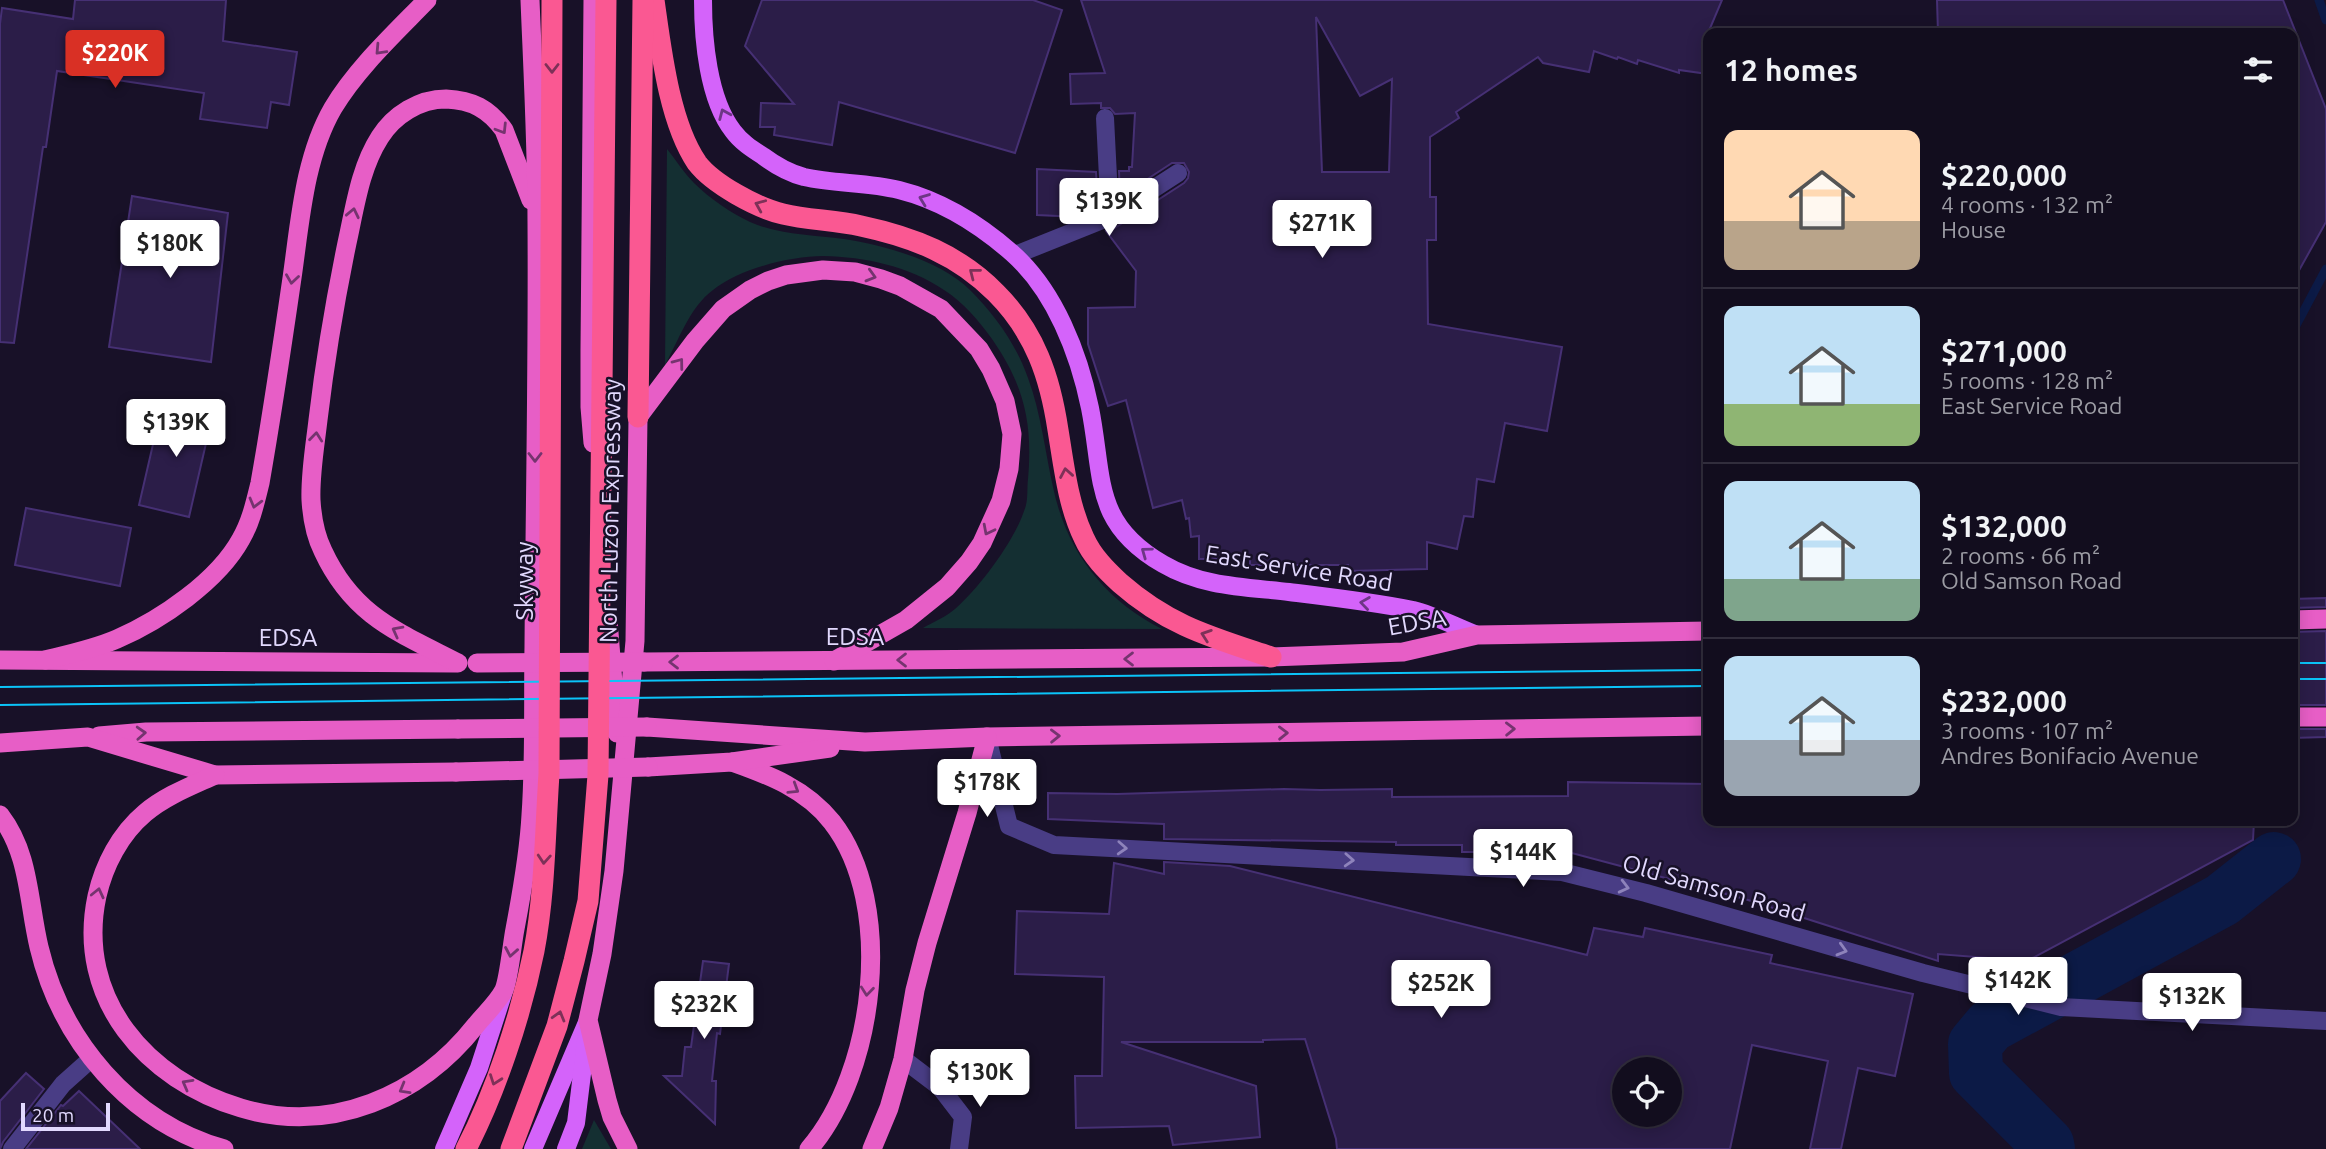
<!DOCTYPE html>
<meta charset="utf-8">
<style>
:root{--surface:#120d1e;--page:#1b1627;--text:#f1f3f6;--muted:#9c9ca4;--line:#312d3c;--accent:#d93025}
body{margin:0;font-family:Ubuntu,sans-serif;background:var(--page);color:var(--text);height:100vh;display:flex;flex-direction:column;font-size:26px;white-space:nowrap}
*{box-sizing:border-box;margin:0}
p{font-size:23px;color:var(--muted)}
.icon{flex:none;width:38px;height:38px;fill:none;stroke:currentColor;stroke-width:2;stroke-linecap:round;stroke-linejoin:round}
.map{position:relative;flex:1;overflow:hidden}
.details{position:absolute;left:1703px;top:28px;width:595px;height:798px;display:flex;flex-direction:column;background:var(--surface);border-radius:14px;box-shadow:0 4px 18px #0003,0 0 0 2px var(--line)}
.details>*{flex:none}
.tools{position:absolute;left:1612px;top:1057px;display:grid;gap:14px}
.tools a{display:grid;place-items:center;width:70px;height:70px;border-radius:50%;background:var(--surface);box-shadow:0 4px 18px #0003,0 0 0 2px var(--line);font-size:35px}
.scale{position:absolute;left:21px;bottom:18px;width:89px;box-sizing:border-box;padding-left:7px;border:4px solid #e2d9fe;border-top:0;font-size:19px;line-height:24px;white-space:nowrap;color:#e2d9fe;-webkit-text-stroke:5px #181128;paint-order:stroke}
.price{position:absolute;translate:-50% -60px;padding:0 16px;border-radius:7px;background:#fff;color:#222;font-size:23px;line-height:46px;filter:drop-shadow(0 2px 4px #0008)}
.price::after{content:'';position:absolute;left:50%;top:42px;width:21px;height:16px;margin-left:-10px;background:inherit;clip-path:polygon(0 0,100% 0,50% 100%)}
.price.selected{background:var(--accent);color:#fff}
ul{padding:0;list-style:none}
li{display:flex;align-items:center;gap:21px;height:175px;padding:0 21px}
li+li{border-top:2px solid var(--line)}
li span{display:grid;place-items:center;flex:none;width:196px;height:140px;border-radius:14px;color:#555}
li>.icon{margin-inline-start:auto}
span .icon{width:84px;height:84px;fill:#fffc;stroke-width:1}
li b{font-size:30px}
h2{display:flex;justify-content:space-between;align-items:center;height:84px;padding:0 21px;font-size:30px}
.map>svg:first-child{display:block}
.green{fill:#142f32}
.lines{fill:none;stroke-linecap:round;stroke-linejoin:round}
.stream{stroke:#0c1a46;stroke-width:9}
.river{stroke:#0c1a46;stroke-width:54}
.building{fill:#2b1d48;stroke:#463074;stroke-width:2;fill-rule:evenodd}
.minor{stroke:#493d85;stroke-width:18}
.primary{stroke:#d463fa;stroke-width:18}
.trunk{stroke:#e75ec6;stroke-width:19}
.motorway{stroke:#fa5892;stroke-width:21}
.tram{stroke:#0bc4f8;stroke-width:2}
.trunk-bridge{stroke:#e75ec6;stroke-width:19}
.motorway-bridge{stroke:#fa5892;stroke-width:21}
.oneway{stroke:#75346f}
.oneway2{stroke:#7e3158}
.oneway3{stroke:#6d3686}
.oneway4{stroke:#8e83bb}
.labels{text-anchor:middle;dominant-baseline:central;stroke-width:5;stroke-linejoin:round;paint-order:stroke}
.street-label{font-size:24px;fill:#e2d9fe;stroke:#181128}
</style>
<div class="map">
<svg width="2326" height="1149" viewBox="0 0 2326 1149">
<rect width="100%" height="100%" fill="#181128"/>
<g class="green">
<path d="M667,149C676,160 684,173 694,183C709,198 731,213 750,222C779,235 813,235 844,239C884,245 941,261 970,290C995,315 1016,344 1028,378C1041,413 1045,451 1053,487C1066,550 1104,600 1162,629L923,628C933,622 946,617 955,609C980,587 1017,538 1026,505C1028,497 1027,487 1028,479C1033,423 1024,385 992,339C979,321 963,302 944,290C909,266 865,257 823,256C790,256 739,269 713,290C689,308 679,340 665,365Z"/>
<path d="M594,1120L611,1149H582Z"/>
</g>
<g class="lines">
<g class="stream">
<path d="M2319,0L2326,20"/>
<path d="M2292,333L2326,269"/>
</g>
<path class="river" d="M2048,1149L2047,1144L1976,1073L1975,1044L1990,1026L2222,900L2274,859"/>
</g>
<g class="building">
<path d="M75,0H226L223,41L297,52L289,105L271,102L267,128L200,119L204,93L57,71L46,147H43L14,343L0,342V24L2,8L73,19Z"/>
<path d="M762,0H1033L1062,10L1015,153L839,102L832,145L774,135L775,127H760L761,103L794,104L745,46Z"/>
<path d="M1081,0H1722L1708,33V74L1679,70V73L1638,60L1637,64L1618,57L1617,59L1594,51L1589,72L1543,63L1538,57L1456,112L1459,118L1430,137V197H1436V240H1427L1428,324L1562,347L1547,431L1505,423L1494,482L1477,479L1473,517L1464,516L1457,549L1427,542V569L1348,571V565H1250V558L1199,559V536L1191,537L1189,518L1186,519L1182,500L1153,508L1126,400L1108,406L1088,344V308L1135,307L1136,271L1106,231L1116,227L1184,183L1188,178L1189,172L1184,163H1172L1120,197L1119,171H1129V167H1132L1135,113L1115,114L1110,108H1101V103L1071,104L1070,74L1105,73ZM1316,17L1360,96L1392,79L1389,172H1322Z"/>
<path d="M1937,0H2283L2326,109V222L2292,283V33H1938Z"/>
<path d="M1037,169L1096,172L1098,209L1080,217L1037,215Z"/>
<path d="M132,196L228,213L211,362L109,347Z"/>
<path d="M163,401L213,413L189,517L139,505Z"/>
<path d="M26,508L131,528L120,586L15,565Z"/>
<path d="M2326,598V607L2292,608V599Z"/>
<path d="M2326,631V705H2292V632Z"/>
<path d="M2292,729H2326V737L2292,738Z"/>
<path d="M1568,782L1708,784V821H2254L2253,840L2027,961L1938,954V961L1748,900L1568,852H1462V845H1396V842L1164,839V824L1048,819V793L1117,794L1284,789L1320,790L1392,789V797L1568,796Z"/>
<path d="M1164,862L1230,866L1587,955L1594,928L1643,937L1645,928L1772,955L1770,963L1913,994L1895,1076L1858,1068L1841,1149H1810L1828,1061L1752,1045L1730,1149H1337L1336,1139L1305,1039L1263,1040V1042H1121L1256,1086L1260,1137L1173,1145L1169,1126L1076,1128L1075,1076H1102L1104,977L1015,974L1017,911L1109,914L1114,863L1164,874ZM1624,1069H1670V1115H1624Z"/>
<path d="M703,961L729,964L720,1034L717,1033L712,1081H716L715,1124L664,1076H682L685,1047H691Z"/>
<path d="M26,1073L44,1089L3,1142L0,1149V1101Z"/>
<path d="M79,1091L140,1149H26L61,1105L63,1106Z"/>
</g>
<g class="lines">
<g class="minor">
<path d="M1105,118L1110,217"/>
<path d="M1015,255L1110,217L1178,173"/>
<path d="M987,737L1009,826L1054,845L1562,872L1646,893L1923,973L2061,1007L2326,1021"/>
<path d="M903,1059L940,1087L963,1117L959,1149"/>
<path d="M12,1149L63,1084L91,1059"/>
</g>
<g class="primary">
<path d="M703,0C703,39 708,99 733,131C741,142 752,149 763,156C775,165 789,173 804,177C835,184 868,182 899,190C943,201 979,224 1012,253C1055,291 1079,354 1090,408C1104,478 1092,523 1163,564C1202,587 1246,587 1289,592C1330,597 1373,602 1413,610C1434,615 1456,627 1477,635"/>
<path d="M444,1149L479,1068L503,994"/>
<path d="M533,1149L588,1020"/>
<path d="M566,1149L576,1123L586,1041"/>
</g>
<g class="trunk">
<path d="M593,443L590,407V350L593,0"/>
<path d="M608,620L617,733"/>
<path d="M2292,620L2326,619"/>
<path d="M0,660L455,663"/>
<path d="M45,660C70,654 94,649 117,639C161,620 218,581 241,539C251,522 255,503 260,483C272,415 282,347 292,278C300,223 304,158 333,108C357,68 394,34 427,0"/>
<path d="M644,662L1271,657L1403,652L1477,635L1708,631"/>
<path d="M458,663C398,632 353,616 323,551C315,535 312,517 311,500C310,474 315,446 318,420C325,361 335,301 347,243C355,207 360,168 380,137C394,115 419,99 446,99C472,100 489,109 504,130L531,200"/>
<path d="M2292,717H2326"/>
<path d="M647,727L865,742L987,737L1708,726"/>
<path d="M99,736L146,732L458,729"/>
<path d="M0,743L88,737L215,775L456,772"/>
<path d="M732,762C769,775 806,789 832,822C896,904 875,1073 809,1149"/>
<path d="M648,767L732,762L830,748"/>
<path d="M215,775C191,786 165,796 145,813C120,834 104,865 97,896C75,999 147,1080 241,1108C331,1135 420,1096 476,1025C485,1014 498,1002 504,990C509,978 512,944 515,929C522,892 529,853 531,815C535,759 533,703 534,647C535,505 538,363 537,221C537,148 533,74 530,0"/>
<path d="M0,815C30,854 28,901 39,947C61,1040 129,1122 224,1149"/>
<path d="M628,1149L612,1117L607,1100L588,1020L602,954L614,871L635,641L638,417L695,341L723,309L750,290L768,281L786,275L823,270L855,272L881,279L900,286L941,309L979,349L991,369L1005,401L1012,434L1009,469L1001,501L982,543L969,562L947,587L906,620L834,661"/>
<path d="M872,1149L889,1108L903,1059L915,990L927,943L967,813L987,737"/>
</g>
<g class="motorway">
<path d="M654,0C661,49 669,122 697,163C713,184 757,208 783,214C808,220 835,220 861,226C913,237 959,255 996,293C1035,332 1050,377 1058,430C1064,466 1068,505 1084,538C1092,556 1106,570 1120,583C1169,626 1211,637 1271,657"/>
<path d="M638,417L643,0"/>
</g>
<g class="tram">
<path d="M2292,663H2326"/>
<path d="M2292,679H2326"/>
<path d="M0,687L1708,670"/>
<path d="M0,705L1708,686"/>
</g>
<g class="trunk-bridge">
<path d="M477,663L644,662"/>
<path d="M458,729L647,727"/>
<path d="M456,772L648,767"/>
</g>
<g class="motorway-bridge">
<path d="M466,1149C496,1091 521,1015 534,951C545,893 545,833 549,774L552,0"/>
<path d="M511,1149L557,1026L574,961L588,901L598,775L606,0"/>
</g>
</g>
<defs><path id="oneway-chevron" d="M-2-3.5L2.5 0L-2 3.5" fill="none" stroke-width="1.6" stroke-linecap="round" stroke-linejoin="round" transform="scale(1.75)"/></defs>
<g class="oneway">
<use href="#oneway-chevron" transform="translate(380 50) rotate(133)"/>
<use href="#oneway-chevron" transform="translate(502 129) rotate(58)"/>
<use href="#oneway-chevron" transform="translate(353 213) rotate(-78)"/>
<use href="#oneway-chevron" transform="translate(871 276) rotate(16)"/>
<use href="#oneway-chevron" transform="translate(292 279) rotate(98)"/>
<use href="#oneway-chevron" transform="translate(679 363) rotate(-53)"/>
<use href="#oneway-chevron" transform="translate(316 437) rotate(-84)"/>
<use href="#oneway-chevron" transform="translate(535 457) rotate(90)"/>
<use href="#oneway-chevron" transform="translate(255 503) rotate(105)"/>
<use href="#oneway-chevron" transform="translate(988 530) rotate(117)"/>
<use href="#oneway-chevron" transform="translate(397 631) rotate(-152)"/>
<use href="#oneway-chevron" transform="translate(1129 659) rotate(180)"/>
<use href="#oneway-chevron" transform="translate(902 660) rotate(180)"/>
<use href="#oneway-chevron" transform="translate(674 662) rotate(180)"/>
<use href="#oneway-chevron" transform="translate(1510 729) rotate(-1)"/>
<use href="#oneway-chevron" transform="translate(141 733) rotate(-3)"/>
<use href="#oneway-chevron" transform="translate(1283 733) rotate(-1)"/>
<use href="#oneway-chevron" transform="translate(1055 736) rotate(-1)"/>
<use href="#oneway-chevron" transform="translate(794 789) rotate(32)"/>
<use href="#oneway-chevron" transform="translate(98 893) rotate(-77)"/>
<use href="#oneway-chevron" transform="translate(511 952) rotate(100)"/>
<use href="#oneway-chevron" transform="translate(867 991) rotate(96)"/>
<use href="#oneway-chevron" transform="translate(187 1084) rotate(-151)"/>
<use href="#oneway-chevron" transform="translate(404 1089) rotate(150)"/>
</g>
<g class="oneway2">
<use href="#oneway-chevron" transform="translate(552 68) rotate(90)"/>
<use href="#oneway-chevron" transform="translate(760 205) rotate(-157)"/>
<use href="#oneway-chevron" transform="translate(974 273) rotate(-142)"/>
<use href="#oneway-chevron" transform="translate(1066 473) rotate(-100)"/>
<use href="#oneway-chevron" transform="translate(1206 635) rotate(-161)"/>
<use href="#oneway-chevron" transform="translate(544 859) rotate(94)"/>
<use href="#oneway-chevron" transform="translate(559 1016) rotate(-74)"/>
<use href="#oneway-chevron" transform="translate(495 1080) rotate(110)"/>
</g>
<g class="oneway3">
<use href="#oneway-chevron" transform="translate(724 114) rotate(-113)"/>
<use href="#oneway-chevron" transform="translate(924 199) rotate(-159)"/>
<use href="#oneway-chevron" transform="translate(1146 552) rotate(-144)"/>
<use href="#oneway-chevron" transform="translate(1365 603) rotate(-172)"/>
</g>
<g class="oneway4">
<use href="#oneway-chevron" transform="translate(1122 848) rotate(3)"/>
<use href="#oneway-chevron" transform="translate(1349 860) rotate(3)"/>
<use href="#oneway-chevron" transform="translate(1624 887) rotate(14)"/>
<use href="#oneway-chevron" transform="translate(1842 950) rotate(16)"/>
</g>
<g class="labels">
<g class="street-label">
<text transform="translate(610 511) rotate(-89)">North Luzon Expressway</text>
<text transform="translate(1299 568) rotate(9)">East Service Road</text>
<text transform="translate(524 581) rotate(-90)">Skyway</text>
<text transform="translate(1417 622) rotate(-10)">EDSA</text>
<text x="855" y="636">EDSA</text>
<text x="288" y="637">EDSA</text>
<text transform="translate(1714 888) rotate(16)">Old Samson Road</text>
</g>
</g>
</svg>
<div class="tools">
<a><svg class="icon" aria-label="locate" viewBox="0 0 24 24"><circle cx="12" cy="12" r="6"/><path d="M12 2v4M12 18v4M2 12h4M18 12h4"/></svg></a>
</div>
<div class="scale">20 m</div>
<b class="price selected" style="left:115px;top:90px">$220K</b>
<b class="price" style="left:1109px;top:238px">$139K</b>
<b class="price" style="left:1322px;top:260px">$271K</b>
<b class="price" style="left:170px;top:280px">$180K</b>
<b class="price" style="left:176px;top:459px">$139K</b>
<b class="price" style="left:987px;top:819px">$178K</b>
<b class="price" style="left:1523px;top:889px">$144K</b>
<b class="price" style="left:2018px;top:1017px">$142K</b>
<b class="price" style="left:1441px;top:1020px">$252K</b>
<b class="price" style="left:2192px;top:1033px">$132K</b>
<b class="price" style="left:704px;top:1041px">$232K</b>
<b class="price" style="left:980px;top:1109px">$130K</b>
<section class="details">
<h2>12 homes<svg class="icon" aria-label="filters" viewBox="0 0 24 24"><path d="M4 7h16M4 17h16"/><circle cx="9" cy="7" r="2"/><circle cx="15" cy="17" r="2"/></svg></h2>
<ul>
<li><span style="background:linear-gradient(#ffd9b3 65%,#b9a48a 0)"><svg class="icon" aria-label="home" viewBox="0 0 24 24"><path d="M3 11l9-7 9 7M6 9v11h12V9"/></svg></span><div><b>$220,000</b><p>4 rooms · 132 m²</p><p>House</p></div></li>
<li><span style="background:linear-gradient(#bfe0f5 70%,#8fb573 0)"><svg class="icon" aria-label="home" viewBox="0 0 24 24"><path d="M3 11l9-7 9 7M6 9v11h12V9"/></svg></span><div><b>$271,000</b><p>5 rooms · 128 m²</p><p>East Service Road</p></div></li>
<li><span style="background:linear-gradient(#bfe0f5 70%,#7fa58c 0)"><svg class="icon" aria-label="home" viewBox="0 0 24 24"><path d="M3 11l9-7 9 7M6 9v11h12V9"/></svg></span><div><b>$132,000</b><p>2 rooms · 66 m²</p><p>Old Samson Road</p></div></li>
<li><span style="background:linear-gradient(#bfe0f5 60%,#9aa5b1 0)"><svg class="icon" aria-label="home" viewBox="0 0 24 24"><path d="M3 11l9-7 9 7M6 9v11h12V9"/></svg></span><div><b>$232,000</b><p>3 rooms · 107 m²</p><p>Andres Bonifacio Avenue</p></div></li>
</ul>
</section>
</div>
